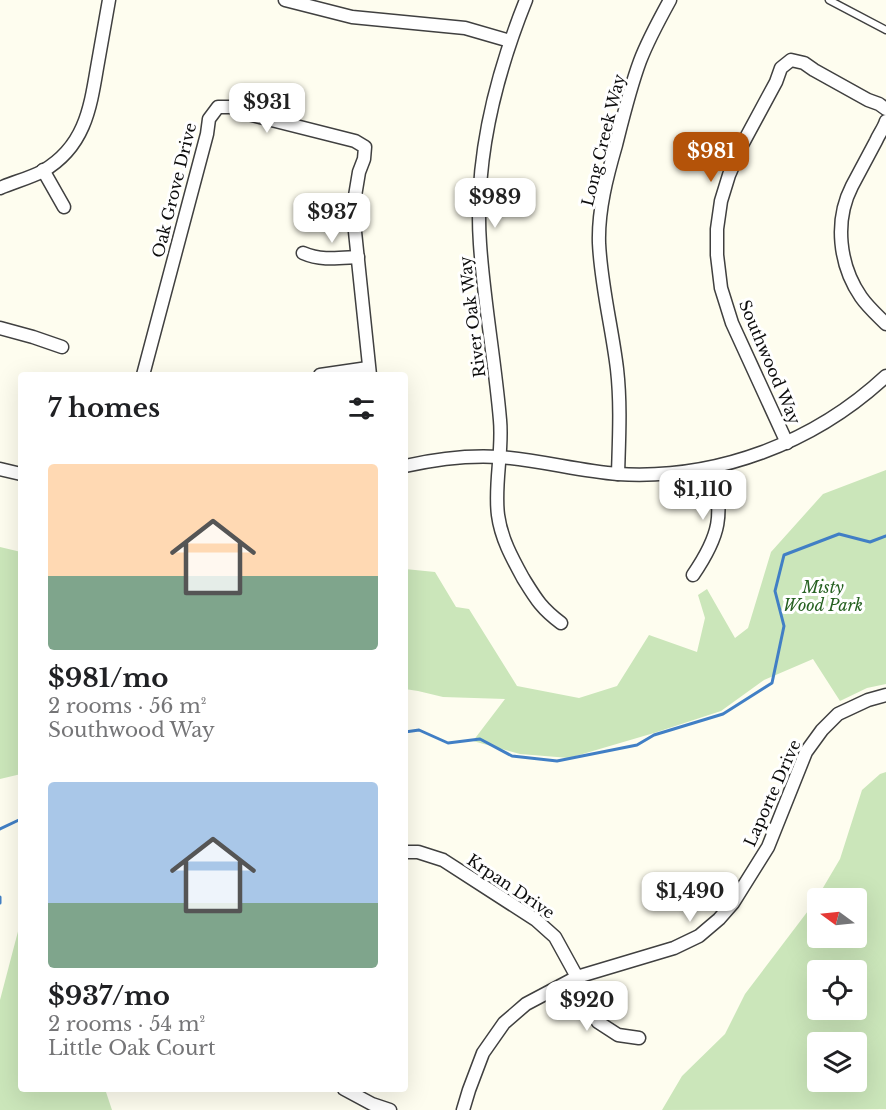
<!DOCTYPE html>
<meta charset="utf-8">
<style>
:root{--surface:#fff;--page:#f6f6f6;--text:#202124;--muted:#757577;--accent:#b45309}
body{margin:0;font-family:"Libre Baskerville",serif;background:var(--page);color:var(--text);height:100vh;display:flex;flex-direction:column;font-size:22px;white-space:nowrap}
*{box-sizing:border-box;margin:0}
p{font-size:20px;color:var(--muted)}
.icon{flex:none;width:33px;height:33px;fill:none;stroke:currentColor;stroke-width:2;stroke-linecap:round;stroke-linejoin:round}
.map{position:relative;flex:1;overflow:hidden}
.side{position:absolute;left:18px;top:372px;width:390px;height:720px;display:flex;flex-direction:column;background:var(--surface);border-radius:6px;box-shadow:0 6px 24px #0002}
.side>*{flex:none}
.needle{width:39px;rotate:285deg}
.buttons{position:absolute;left:807px;top:888px;display:grid;gap:12px}
.buttons a{display:grid;place-items:center;width:60px;height:60px;border-radius:6px;background:var(--surface);box-shadow:0 6px 24px #0002;font-size:30px}
.price{position:absolute;translate:-50% -51px;padding:0 14px;border-radius:12px;background:#fff;color:#222;font-size:20px;line-height:39px;filter:drop-shadow(0 2px 3px #0008)}
.price::after{content:'';position:absolute;left:50%;top:36px;width:18px;height:14px;margin-left:-9px;background:inherit;clip-path:polygon(0 0,100% 0,50% 100%)}
.price.selected{background:var(--accent);color:#fff}
ul{padding:0;list-style:none}
li{display:grid;align-content:center;gap:12px;height:318px;padding:0 30px}
li span{display:grid;place-items:center;height:186px;border-radius:6px;color:#555}
li>.icon{margin-inline-start:auto}
span .icon{width:108px;height:108px;fill:#fffc;stroke-width:1}
li b{font-size:26px}
h2{display:flex;justify-content:space-between;align-items:center;height:72px;padding:0 30px;font-size:26px}
.map>svg:first-child{display:block}
.green{fill:#cbe6ba;fill-rule:evenodd}
.lines{fill:none;stroke-linecap:round;stroke-linejoin:round}
.stream{stroke:#417fc5;stroke-width:3}
.lane-casing{stroke:#404040;stroke-width:9}
.street-casing{stroke:#404040;stroke-width:15}
.lane{stroke:#fff;stroke-width:6}
.street{stroke:#fff;stroke-width:12}
.labels{text-anchor:middle;dominant-baseline:central;stroke-width:6;stroke-linejoin:round;paint-order:stroke}
.street-label{font-size:16px;fill:#0d0d0d;stroke:#fff}
.park-label{font-size:16px;font-style:italic;fill:#266121;stroke:#fff}
</style>
<div class="map">
<svg width="886" height="1110" viewBox="0 0 886 1110">
<rect width="100%" height="100%" fill="#fefdef"/>
<g class="green">
<path d="M886,470V684L867,688L840,701L813,659L764,680L721,711L654,733L569,758L520,754L473,741L505,699L443,697L418,691L405,689V569L435,572L456,607L469,609L517,686L579,698L617,686L649,635L697,652L705,618L698,595L707,589L735,638L748,628L771,552L823,494Z"/>
<path d="M0,547L21,552V774L0,779Z"/>
<path d="M886,772V1109L662,1110L682,1076L725,1034L745,994L814,903L840,859L862,790L880,774ZM856,898V938H818V898ZM818,970H856V1010H818ZM818,1042H856V1082H818Z"/>
<path d="M21,920V1089H105L112,1110H0V1000Z"/>
</g>
<g class="lines">
<g class="stream">
<path d="M405,732L419,730L448,743L480,739L512,756L557,761L637,745L654,735L723,714L772,683L784,626L775,591L784,555L839,534L870,542L886,536"/>
<path d="M0,829L21,819"/>
<path d="M0,897V903"/>
</g>
<g class="lane-casing">
<path id="lane" d="M829,0L886,30"/>
</g>
<g class="street-casing">
<g id="street">
<path d="M285,0L352,17L465,28L510,41"/>
<path d="M526,0C495,77 474,160 480,244C484,303 495,361 500,420C503,452 494,484 498,515C501,538 512,558 523,578C536,599 541,608 561,623"/>
<path d="M886,121C884,128 879,134 876,141C868,156 860,171 852,186C834,221 839,265 861,297C868,307 877,315 886,324"/>
<path d="M43,170L64,207"/>
<path d="M0,188C14,182 30,178 43,171C84,147 90,110 97,68C101,46 105,23 109,0"/>
<path d="M303,253C321,261 339,258 358,257"/>
<path d="M0,328L33,337L62,347"/>
<path d="M143,375L207,134L209,119L218,107H231L244,113L355,141L365,147L364,159L359,172L355,196L354,222L370,375"/>
<path d="M320,375L368,368"/>
<path d="M787,443L732,323L721,288L717,255V229L721,201L729,175L742,145L776,82L781,68L791,60L804,63L814,70L868,100L879,104L886,109"/>
<path d="M405,466C436,459 469,455 500,457C540,460 579,471 618,474C717,480 814,443 886,376"/>
<path d="M0,469L21,474"/>
<path d="M618,474C619,439 621,404 617,369C612,327 601,286 599,243C598,210 607,176 616,145C623,117 630,88 640,61C648,40 659,20 670,0"/>
<path d="M693,575C721,534 723,516 713,468"/>
<path d="M405,852H418L443,860L536,920L555,937L577,977L588,1006L598,1022L618,1035L639,1038"/>
<path d="M344,1089L372,1104L390,1110"/>
<path d="M463,1110L469,1090L483,1053L504,1023L526,1004L577,977L674,948L699,936L719,919L733,903L768,847L806,752L822,730L838,714L868,700L886,695"/>
</g>
</g>
<use href="#lane" class="lane"/>
<use href="#street" class="street"/>
</g>
<g class="labels">
<g class="street-label">
<text transform="translate(603 140) rotate(-76)">Long Creek Way</text>
<text transform="translate(174 190) rotate(-76)">Oak Grove Drive</text>
<text transform="translate(472 317) rotate(-97)">River Oak Way</text>
<text transform="translate(770 362) rotate(67)">Southwood Way</text>
<text transform="translate(772 793) rotate(-66)">Laporte Drive</text>
<text transform="translate(511 886) rotate(34)">Krpan Drive</text>
</g>
<g class="park-label">
<text x="823" y="587">Misty<tspan x="823" dy="18">Wood Park</tspan></text>
</g>
</g>
</svg>
<div class="buttons">
<a><svg class="needle" viewBox="-14 -14 28 28"><path d="M0-13l5 13h-10z" fill="#e53935"/><path d="M0 13l5-13h-10z" fill="#757577"/></svg></a>
<a><svg class="icon" aria-label="locate" viewBox="0 0 24 24"><circle cx="12" cy="12" r="6"/><path d="M12 2v4M12 18v4M2 12h4M18 12h4"/></svg></a>
<a><svg class="icon" aria-label="layers" viewBox="0 0 24 24"><path d="M12 4l9 5-9 5-9-5zM3 14l9 5 9-5"/></svg></a>
</div>
<b class="price" style="left:267px;top:134px">$931</b>
<b class="price selected" style="left:711px;top:183px">$981</b>
<b class="price" style="left:495px;top:229px">$989</b>
<b class="price" style="left:332px;top:244px">$937</b>
<b class="price" style="left:703px;top:521px">$1,110</b>
<b class="price" style="left:690px;top:923px">$1,490</b>
<b class="price" style="left:587px;top:1032px">$920</b>
<section class="side">
<h2>7 homes<svg class="icon" aria-label="filters" viewBox="0 0 24 24"><path d="M4 7h16M4 17h16"/><circle cx="9" cy="7" r="2"/><circle cx="15" cy="17" r="2"/></svg></h2>
<ul>
<li><span style="background:linear-gradient(#ffd9b3 60%,#7fa58c 0)"><svg class="icon" aria-label="home" viewBox="0 0 24 24"><path d="M3 11l9-7 9 7M6 9v11h12V9"/></svg></span><div><b>$981/mo</b><p>2 rooms · 56 m²</p><p>Southwood Way</p></div></li>
<li><span style="background:linear-gradient(#a9c7e8 65%,#7fa58c 0)"><svg class="icon" aria-label="home" viewBox="0 0 24 24"><path d="M3 11l9-7 9 7M6 9v11h12V9"/></svg></span><div><b>$937/mo</b><p>2 rooms · 54 m²</p><p>Little Oak Court</p></div></li>
</ul>
</section>
</div>
